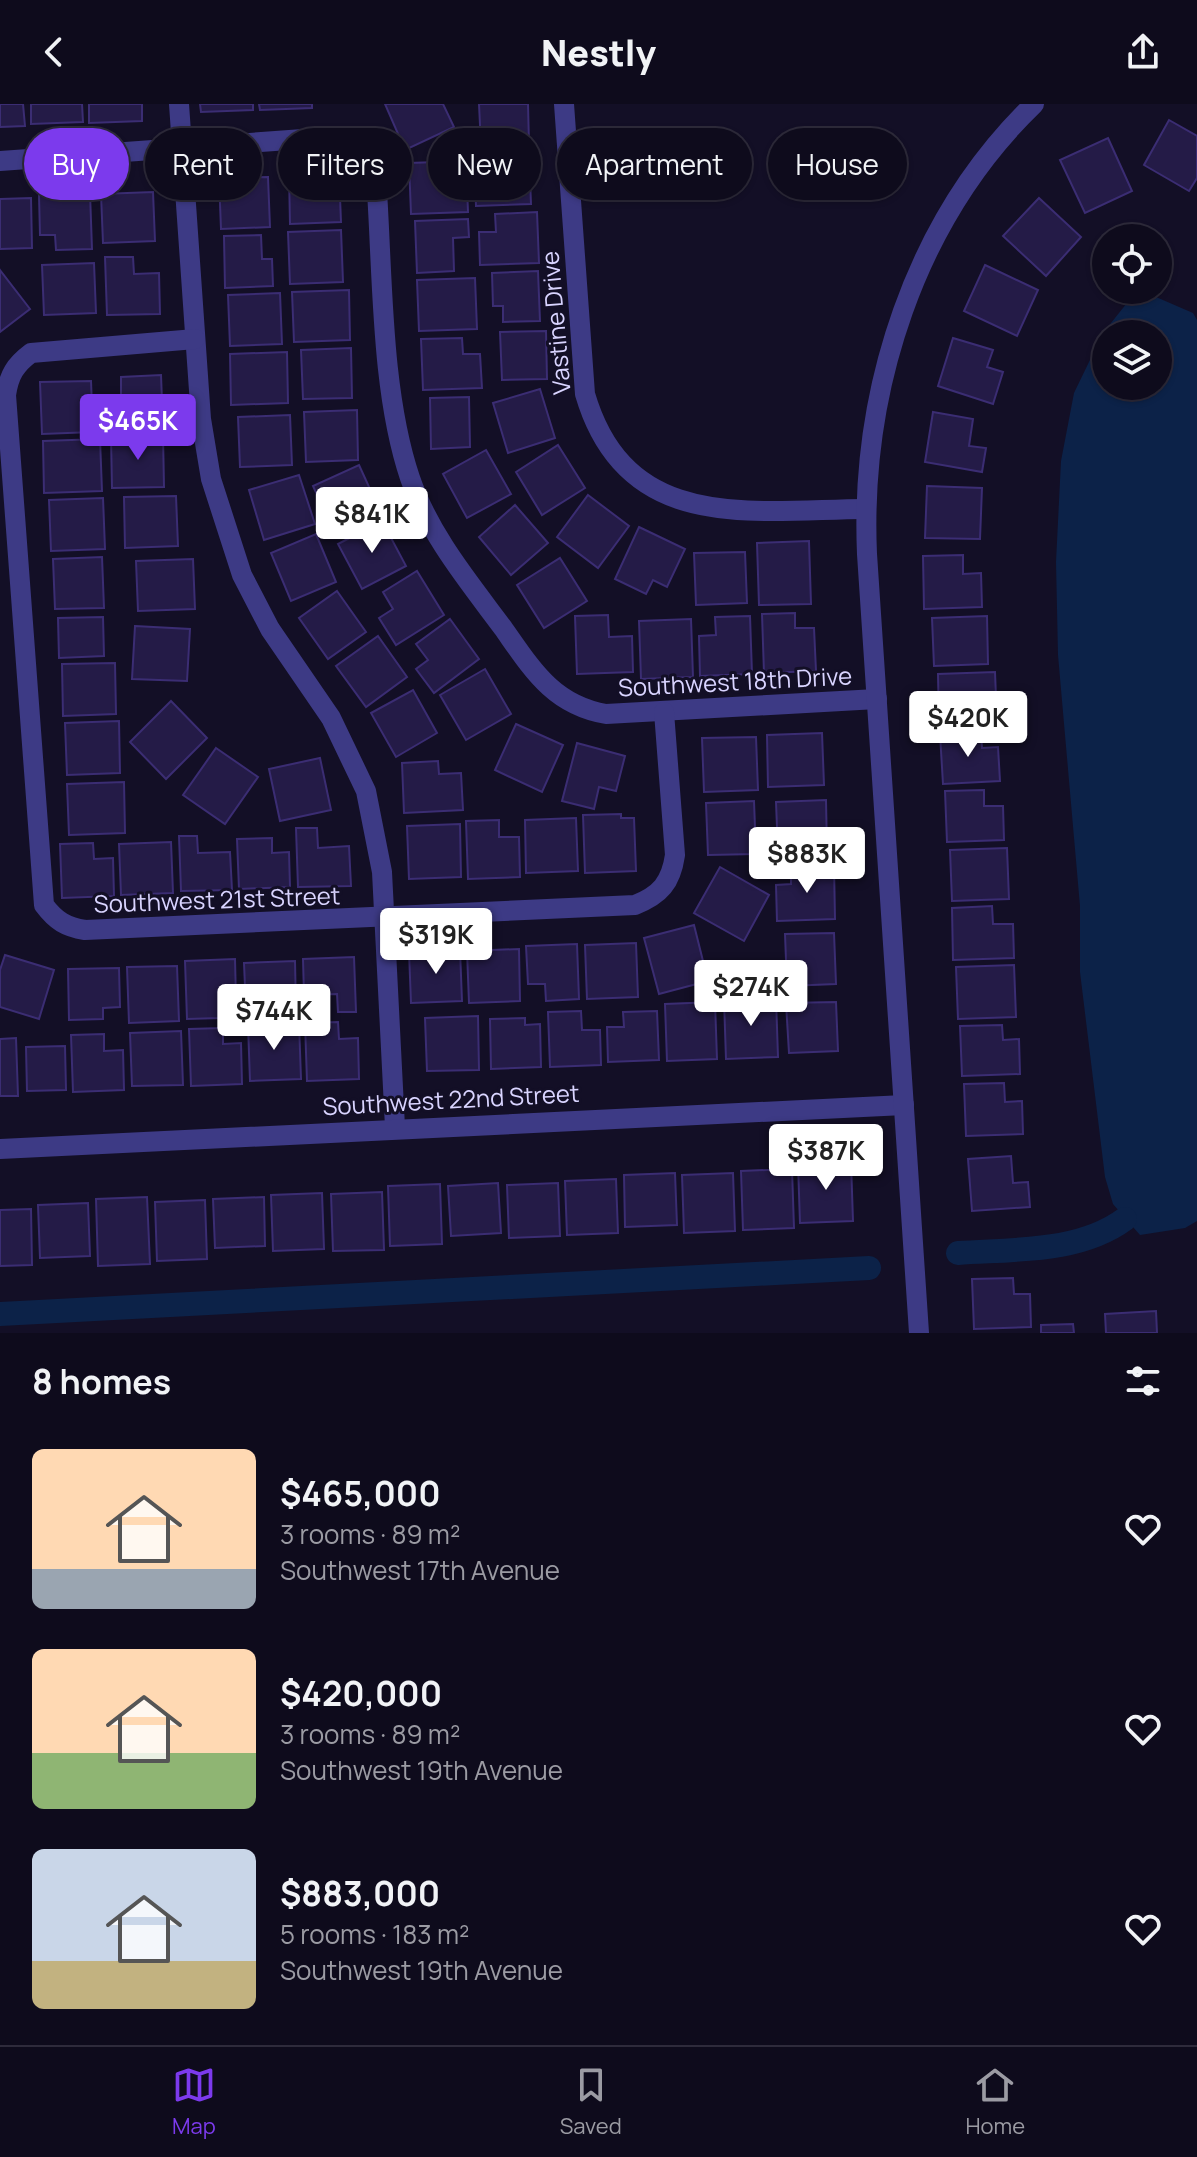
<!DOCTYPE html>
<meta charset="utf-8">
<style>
:root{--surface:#0e0b1c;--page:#1c1929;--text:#f1f3f6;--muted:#9b9ba3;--line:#2e2b3b;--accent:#7c3aed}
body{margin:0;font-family:Manrope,sans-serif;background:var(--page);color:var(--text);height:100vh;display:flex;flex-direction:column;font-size:30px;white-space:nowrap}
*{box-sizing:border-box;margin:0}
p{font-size:26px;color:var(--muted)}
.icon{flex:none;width:44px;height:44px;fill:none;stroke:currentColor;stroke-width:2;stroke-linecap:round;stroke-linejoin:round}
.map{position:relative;height:1229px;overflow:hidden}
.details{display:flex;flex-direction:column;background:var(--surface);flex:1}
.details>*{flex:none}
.top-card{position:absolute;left:24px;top:24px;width:1150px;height:72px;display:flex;gap:16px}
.buttons{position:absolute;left:1092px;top:120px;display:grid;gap:16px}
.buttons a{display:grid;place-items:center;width:80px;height:80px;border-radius:50%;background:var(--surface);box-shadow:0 2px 6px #0004,0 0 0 2px var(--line);font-size:40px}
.price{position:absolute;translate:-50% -68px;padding:0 18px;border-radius:8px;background:#fff;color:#222;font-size:26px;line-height:52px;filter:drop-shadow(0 2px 4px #0008)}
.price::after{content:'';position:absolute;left:50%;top:48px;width:24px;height:18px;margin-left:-12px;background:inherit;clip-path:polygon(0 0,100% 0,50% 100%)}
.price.selected{background:var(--accent);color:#fff}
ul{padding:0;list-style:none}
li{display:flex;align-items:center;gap:24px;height:200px;padding:0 32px}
li span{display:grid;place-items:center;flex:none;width:224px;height:160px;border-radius:12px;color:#555}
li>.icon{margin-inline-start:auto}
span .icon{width:96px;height:96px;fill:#fffc;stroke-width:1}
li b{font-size:34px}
h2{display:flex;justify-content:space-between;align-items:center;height:96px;padding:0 32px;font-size:34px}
.tag{padding:0 28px;border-radius:36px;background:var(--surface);box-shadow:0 2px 6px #0004,0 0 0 2px var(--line);font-size:28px;line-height:72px}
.tag.selected{background:var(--accent);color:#fff}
header{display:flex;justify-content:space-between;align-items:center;height:104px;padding:0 32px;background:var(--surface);font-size:36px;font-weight:800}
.tab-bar{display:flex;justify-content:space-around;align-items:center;height:112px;border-top:2px solid var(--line);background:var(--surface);font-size:22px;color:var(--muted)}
.tab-bar a{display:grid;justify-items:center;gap:4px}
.tab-bar .selected{color:var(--accent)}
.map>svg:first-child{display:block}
.water{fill:#0c2248;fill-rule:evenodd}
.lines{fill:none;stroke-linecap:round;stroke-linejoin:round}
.canal{stroke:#0c2248;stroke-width:24}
.building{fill:#241b47;stroke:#3b2d73;stroke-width:2}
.minor{stroke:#3d3a85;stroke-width:20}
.labels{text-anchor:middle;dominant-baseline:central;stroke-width:6;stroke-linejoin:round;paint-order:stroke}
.street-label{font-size:24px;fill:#d9d4ff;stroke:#130f26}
</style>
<header><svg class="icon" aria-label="back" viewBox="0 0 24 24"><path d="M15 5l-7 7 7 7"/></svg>Nestly<svg class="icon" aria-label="share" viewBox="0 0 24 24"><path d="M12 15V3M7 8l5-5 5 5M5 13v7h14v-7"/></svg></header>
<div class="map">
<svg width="1197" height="1229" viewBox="0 0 1197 1229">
<rect width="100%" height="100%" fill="#130f26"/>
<path class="water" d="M1156,193L1193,209L1197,216V1117L1185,1124L1140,1131L1113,1100L1105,1073L1080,868V802L1058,551L1056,458L1061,357L1074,289L1103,229L1127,199ZM1106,230H1158V282H1106Z"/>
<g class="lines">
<g class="canal">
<path d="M958,1149C1014,1145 1079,1149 1125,1115"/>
<path d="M0,1210L869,1164"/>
</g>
</g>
<g class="building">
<path d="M0,0H23L25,22L0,23Z"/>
<path d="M31,0H82L83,18L31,20Z"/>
<path d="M89,0H142V17L89,19Z"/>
<path d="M200,0H253V6L201,8Z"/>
<path d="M259,0H312V4L260,6Z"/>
<path d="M385,0H443L454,23L405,46Z"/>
<path d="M479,0H528L529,40L481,42Z"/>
<path d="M1169,16L1197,32V74L1189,87L1144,61Z"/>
<path d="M1108,34L1132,87L1085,109L1060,56Z"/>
<path d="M529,50L531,100L476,102L474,52Z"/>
<path d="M466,57L468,108L411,110L409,59Z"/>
<path d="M339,68L341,118L290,120L289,70Z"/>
<path d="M268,73L270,123L221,125L219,74Z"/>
<path d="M153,88L155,137L103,139L101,90Z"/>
<path d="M90,89L92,145L56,146L55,131H40L39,91Z"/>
<path d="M31,94L32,144L0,145V95Z"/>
<path d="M1039,94L1081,133L1046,172L1003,132Z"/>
<path d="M537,108L539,159L480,161L479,128H496L495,110Z"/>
<path d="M468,115L469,133L453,134L454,167L417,169L415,117Z"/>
<path d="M341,126L343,178L290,180L288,128Z"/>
<path d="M261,131L262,155H272L273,182L225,184L224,132Z"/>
<path d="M105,153H133L134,170L159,169L160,210L107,211Z"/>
<path d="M94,159L96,209L44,211L42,161Z"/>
<path d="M985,161L1038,186L1017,232L964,207Z"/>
<path d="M0,166L30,205L0,228Z"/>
<path d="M538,167L540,217L503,218V202H493L492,169Z"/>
<path d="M475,174L477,225L419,227L417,176Z"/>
<path d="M349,186L350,236L294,238L292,188Z"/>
<path d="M280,189L282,240L230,242L228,191Z"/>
<path d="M546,227L547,275L502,276L500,228Z"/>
<path d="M462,234L463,250H480L482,284L423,286L421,235Z"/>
<path d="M953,234L993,246L987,263L1003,268L993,300L938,282Z"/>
<path d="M351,244L352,294L303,295L301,246Z"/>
<path d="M287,248L288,299L231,301L230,250Z"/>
<path d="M161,271L163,323L106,325L105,292L121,291V273Z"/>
<path d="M91,277L93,328L42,330L40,278Z"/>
<path d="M540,285L555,334L508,349L493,299Z"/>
<path d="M469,293L470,343L431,345L430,294Z"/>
<path d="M357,306L358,356L306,358L304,308Z"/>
<path d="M933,308L973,315L969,342L986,344L982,368L925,358Z"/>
<path d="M290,311L292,361L240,363L238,313Z"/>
<path d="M163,331L164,383L112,384L111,333Z"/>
<path d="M100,335L102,387L44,389L43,337Z"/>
<path d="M558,341L585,384L542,411L516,368Z"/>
<path d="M486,346L511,390L467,414L443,370Z"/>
<path d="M359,361L380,407L334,428L313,382Z"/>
<path d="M299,371L315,420L264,436L249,386Z"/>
<path d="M927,382L982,384L980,435L925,434Z"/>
<path d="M588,391L629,422L598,464L557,433Z"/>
<path d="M176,392L178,442L125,444L124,393Z"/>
<path d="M103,394L105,445L51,447L49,396Z"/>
<path d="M515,401L548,439L511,471L479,433Z"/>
<path d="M382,417L406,462L362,485L338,440Z"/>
<path d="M639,423L685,445L667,483L653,476L646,490L615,475Z"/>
<path d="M316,430L336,478L291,497L271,449Z"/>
<path d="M809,437L811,500L759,501L757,439Z"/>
<path d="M745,448L747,499L696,501L694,449Z"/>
<path d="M963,451V470L981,469L982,503L924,505L923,452Z"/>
<path d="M102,453L104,504L55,505L53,455Z"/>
<path d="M560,454L587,497L544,524L517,481Z"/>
<path d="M193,455L195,505L138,507L136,457Z"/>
<path d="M417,467L444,511L396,541L379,514L393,505L383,488Z"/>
<path d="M337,487L366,528L328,555L299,514Z"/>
<path d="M795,509V524H814L816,567L764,569L762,510Z"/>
<path d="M608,511L609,533L632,532L633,568L577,570L575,512Z"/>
<path d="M750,512L752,570L700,572L699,532L716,531L715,513Z"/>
<path d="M987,512L988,560L934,562L932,514Z"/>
<path d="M103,513L104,552L59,554L58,514Z"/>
<path d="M450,515L479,555L434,589L416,565L428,556L416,540Z"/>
<path d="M691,515L693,573L641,575L639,517Z"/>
<path d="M135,522L190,525L187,577L132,575Z"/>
<path d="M378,532L407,573L366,603L336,562Z"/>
<path d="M115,559L116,610L63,612L62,560Z"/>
<path d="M485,565L511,610L466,636L440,591Z"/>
<path d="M995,568L997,619L939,621L938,570Z"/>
<path d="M413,586L437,629L396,653L371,609Z"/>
<path d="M171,597L207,634L166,675L130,638Z"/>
<path d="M119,617L120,669L67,671L65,619Z"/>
<path d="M516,620L563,641L542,688L495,666Z"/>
<path d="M981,628L982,644L998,643L1000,677L943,680L940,630Z"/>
<path d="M822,629L824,681L768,683L767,631Z"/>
<path d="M756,633L758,686L704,688L702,634Z"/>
<path d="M577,639L625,652L616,687L599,683L594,705L562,697Z"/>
<path d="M216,644L258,673L225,720L183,691Z"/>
<path d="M320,654L331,706L280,717L269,665Z"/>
<path d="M438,657L439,670L461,669L463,706L404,709L402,659Z"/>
<path d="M124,678L125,729L69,731L67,680Z"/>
<path d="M984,686V702H1003L1004,736L947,738L945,687Z"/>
<path d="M826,696L827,747L778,749L776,698Z"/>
<path d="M754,697L756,750L708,751L706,699Z"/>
<path d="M621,710V714H634L636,767L585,769L583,711Z"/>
<path d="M576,714L578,767L526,769L525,716Z"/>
<path d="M499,716V733H519L520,773L468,775L466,717Z"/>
<path d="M460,720L461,773L409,775L407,722Z"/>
<path d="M296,724H317L318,744L349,742L351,782L298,783Z"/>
<path d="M179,732H197L198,749L230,748L232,786L181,787Z"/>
<path d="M272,734V749L289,748L290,783L239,785L237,735Z"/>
<path d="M171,738L173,789L121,791L119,740Z"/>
<path d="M93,739L94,755L113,754L114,792L62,794L60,740Z"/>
<path d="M1007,744L1009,795L952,797L950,746Z"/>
<path d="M834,762L835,815L777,817L776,781L791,780V763Z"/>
<path d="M720,763L769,791L744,837L694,809Z"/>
<path d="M992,802L993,820H1013L1014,854L953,856L952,804Z"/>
<path d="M694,821L708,877L659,890L644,834Z"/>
<path d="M834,829L836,880L787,882L785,830Z"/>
<path d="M636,839L638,893L587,895L585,841Z"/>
<path d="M577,840L579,895L546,897L545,880H528L526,842Z"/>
<path d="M519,845L520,897L469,899L467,847Z"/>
<path d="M460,846L462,897L411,899L409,848Z"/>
<path d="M5,851L54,866L39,915L0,903V866Z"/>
<path d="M354,853L356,908H338L337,890L304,891L303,855Z"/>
<path d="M235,855L236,896L220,897V914L187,915L185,857Z"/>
<path d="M295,857L296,904L246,906L244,859Z"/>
<path d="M1014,861L1016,913L958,915L956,863Z"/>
<path d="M177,862L179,917L129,919L127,863Z"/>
<path d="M119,864L120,903L103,904V915L69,916L68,865Z"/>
<path d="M776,894L778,953L726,955L724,896Z"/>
<path d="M715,898L717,955L667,957L665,900Z"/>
<path d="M836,898L838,947L789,949L786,899Z"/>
<path d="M581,907L582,926H600L601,961L550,963L548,908Z"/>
<path d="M657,907L659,956L608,958L607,923H624L623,908Z"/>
<path d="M478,912L479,966L427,967L425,914Z"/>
<path d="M525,914V921L540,920L541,963L491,965L490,915Z"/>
<path d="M338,918L339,935L358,934L359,975L307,977L305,919Z"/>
<path d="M299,919L301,975L250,977L248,921Z"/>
<path d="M1002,921L1003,936L1019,935L1020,970L962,972L960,922Z"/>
<path d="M223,924V940L241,939L242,980L191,982L189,925Z"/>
<path d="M181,927L183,981L132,982L130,929Z"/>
<path d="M104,930V947L123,946L124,986L73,988L71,931Z"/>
<path d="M16,934L18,992H0V935Z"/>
<path d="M65,942L66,986L27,987L26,943Z"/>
<path d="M1004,979L1005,998L1022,997L1023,1030L966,1032L964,980Z"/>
<path d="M1011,1052L1013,1079L1028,1078L1030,1103L972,1107L968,1055Z"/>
<path d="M851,1058L853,1117L800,1119L798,1060Z"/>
<path d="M792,1065L794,1124L743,1126L741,1067Z"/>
<path d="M675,1069L677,1121L625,1123L624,1071Z"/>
<path d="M733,1069L735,1127L684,1129L682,1071Z"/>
<path d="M616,1075L618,1129L567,1131L565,1077Z"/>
<path d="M498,1079L501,1129L451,1132L448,1082Z"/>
<path d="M558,1079L560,1132L509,1134L507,1081Z"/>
<path d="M440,1080L442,1140L390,1142L388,1082Z"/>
<path d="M382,1088L384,1146L333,1147L331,1090Z"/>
<path d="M322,1089L324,1145L273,1147L271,1091Z"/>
<path d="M147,1093L150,1160L98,1162L96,1095Z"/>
<path d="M264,1093L265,1142L215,1144L213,1095Z"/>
<path d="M205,1096L207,1155L157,1157L155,1098Z"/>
<path d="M88,1099L90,1152L40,1154L38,1101Z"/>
<path d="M31,1105L32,1161L0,1162V1106Z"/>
<path d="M1013,1174L1014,1190H1030L1031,1223L974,1225L972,1175Z"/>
<path d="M1156,1207L1157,1229H1106L1105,1210Z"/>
<path d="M1073,1220L1074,1229H1041V1221Z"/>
</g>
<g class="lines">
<g class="minor">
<path d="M179,0L201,315L211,375L242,471L270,525L331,614L366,687L382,768L395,1023"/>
<path d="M564,0L585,290C626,430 750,406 865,405"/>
<path d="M0,57L331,33C354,36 370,50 376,72C383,167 380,285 410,374C429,430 468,477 503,524C532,565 553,601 606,610L877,595"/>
<path d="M195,235L31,249C15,261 9,271 6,291L44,801C56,817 66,823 85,826L635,801C660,791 671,779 675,751L664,608"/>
<path d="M0,1045L904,1001"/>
<path d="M919,1229L867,450C860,287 914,116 1034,0"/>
</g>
</g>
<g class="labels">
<g class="street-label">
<text transform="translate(555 219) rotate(-95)">Vastine Drive</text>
<text transform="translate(735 577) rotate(-3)">Southwest 18th Drive</text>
<text transform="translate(217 795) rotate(-2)">Southwest 21st Street</text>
<text transform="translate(451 995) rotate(-3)">Southwest 22nd Street</text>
</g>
</g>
</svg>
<div class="buttons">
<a><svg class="icon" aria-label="locate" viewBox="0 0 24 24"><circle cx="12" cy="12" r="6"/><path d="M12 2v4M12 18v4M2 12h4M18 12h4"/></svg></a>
<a><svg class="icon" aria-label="layers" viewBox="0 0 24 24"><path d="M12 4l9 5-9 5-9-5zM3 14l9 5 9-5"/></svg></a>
</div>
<b class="price selected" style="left:138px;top:358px">$465K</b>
<b class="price" style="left:372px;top:451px">$841K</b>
<b class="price" style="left:968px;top:655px">$420K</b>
<b class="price" style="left:807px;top:791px">$883K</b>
<b class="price" style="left:436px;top:872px">$319K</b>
<b class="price" style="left:751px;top:924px">$274K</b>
<b class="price" style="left:274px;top:948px">$744K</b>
<b class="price" style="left:826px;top:1088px">$387K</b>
<div class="top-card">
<a class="tag selected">Buy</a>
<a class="tag">Rent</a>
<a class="tag">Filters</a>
<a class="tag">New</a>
<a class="tag">Apartment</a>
<a class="tag">House</a>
</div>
</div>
<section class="details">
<h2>8 homes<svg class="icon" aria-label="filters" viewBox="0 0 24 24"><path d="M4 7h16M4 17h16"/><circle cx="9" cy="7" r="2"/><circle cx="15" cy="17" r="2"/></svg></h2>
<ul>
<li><span style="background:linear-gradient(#ffd9b3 75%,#9aa5b1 0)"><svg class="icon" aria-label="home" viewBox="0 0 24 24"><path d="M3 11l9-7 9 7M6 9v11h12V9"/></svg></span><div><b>$465,000</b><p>3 rooms · 89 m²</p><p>Southwest 17th Avenue</p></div><svg class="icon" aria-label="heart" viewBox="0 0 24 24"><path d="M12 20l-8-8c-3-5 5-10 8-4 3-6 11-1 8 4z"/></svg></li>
<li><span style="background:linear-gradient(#ffd9b3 65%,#8fb573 0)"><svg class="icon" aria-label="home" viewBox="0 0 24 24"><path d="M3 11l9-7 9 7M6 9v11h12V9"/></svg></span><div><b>$420,000</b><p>3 rooms · 89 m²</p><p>Southwest 19th Avenue</p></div><svg class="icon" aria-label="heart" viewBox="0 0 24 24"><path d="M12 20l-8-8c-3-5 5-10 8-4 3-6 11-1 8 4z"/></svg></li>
<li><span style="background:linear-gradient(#c9d6e8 70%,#c2b280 0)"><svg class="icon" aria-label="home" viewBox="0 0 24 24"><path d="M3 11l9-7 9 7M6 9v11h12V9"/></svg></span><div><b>$883,000</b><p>5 rooms · 183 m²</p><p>Southwest 19th Avenue</p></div><svg class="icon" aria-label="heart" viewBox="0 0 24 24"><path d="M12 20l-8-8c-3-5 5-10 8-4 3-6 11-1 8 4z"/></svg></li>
</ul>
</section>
<nav class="tab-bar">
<a class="selected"><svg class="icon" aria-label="map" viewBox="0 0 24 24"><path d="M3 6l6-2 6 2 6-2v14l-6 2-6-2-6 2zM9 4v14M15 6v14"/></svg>Map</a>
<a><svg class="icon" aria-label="saved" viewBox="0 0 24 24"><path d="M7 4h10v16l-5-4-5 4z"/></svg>Saved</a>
<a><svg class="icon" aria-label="home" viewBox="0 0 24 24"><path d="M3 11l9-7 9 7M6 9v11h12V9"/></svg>Home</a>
</nav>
